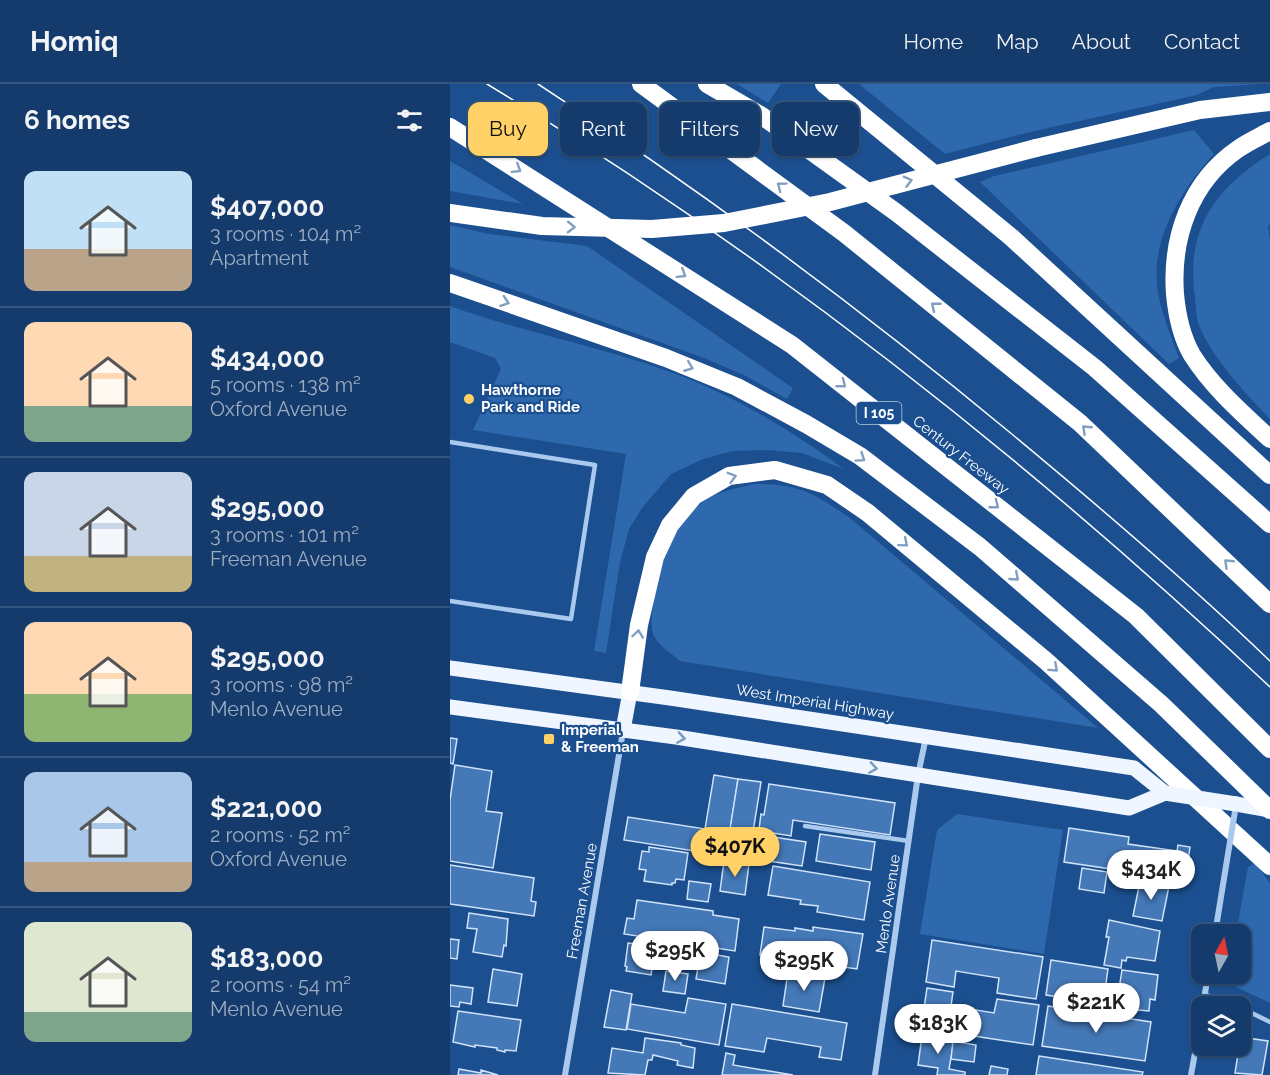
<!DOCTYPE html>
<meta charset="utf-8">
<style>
:root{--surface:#143b6b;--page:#1d4271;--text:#f1f3f6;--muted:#9dadc1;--line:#33557e;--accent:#ffd166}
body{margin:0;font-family:Raleway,sans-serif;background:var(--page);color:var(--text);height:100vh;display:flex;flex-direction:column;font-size:22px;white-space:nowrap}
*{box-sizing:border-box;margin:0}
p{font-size:20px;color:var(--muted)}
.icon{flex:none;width:33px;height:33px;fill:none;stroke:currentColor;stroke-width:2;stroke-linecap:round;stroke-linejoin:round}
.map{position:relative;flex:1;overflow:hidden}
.details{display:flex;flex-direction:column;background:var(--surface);width:450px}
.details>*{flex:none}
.top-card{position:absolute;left:18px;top:18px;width:570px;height:54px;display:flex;gap:12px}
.needle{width:39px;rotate:9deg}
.buttons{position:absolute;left:741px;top:840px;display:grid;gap:12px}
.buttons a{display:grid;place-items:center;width:60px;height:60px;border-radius:12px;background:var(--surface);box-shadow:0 2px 4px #0004,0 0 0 2px var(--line);font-size:30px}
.price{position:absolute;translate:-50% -51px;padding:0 14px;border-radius:21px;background:#fff;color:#222;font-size:20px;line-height:39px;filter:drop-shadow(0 2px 3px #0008)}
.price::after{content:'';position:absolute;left:50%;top:36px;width:18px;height:14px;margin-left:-9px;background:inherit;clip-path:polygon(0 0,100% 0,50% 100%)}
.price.on{background:var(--accent);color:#111}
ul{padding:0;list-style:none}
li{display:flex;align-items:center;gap:18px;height:150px;padding:0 24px}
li+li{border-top:2px solid var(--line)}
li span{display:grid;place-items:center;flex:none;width:168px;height:120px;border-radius:12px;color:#555}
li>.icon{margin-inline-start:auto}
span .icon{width:72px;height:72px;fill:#fffc;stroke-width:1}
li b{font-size:26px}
h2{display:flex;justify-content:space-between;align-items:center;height:72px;padding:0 24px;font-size:26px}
.pill{padding:0 21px;border-radius:12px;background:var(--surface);box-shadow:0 2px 4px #0004,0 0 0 2px var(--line);font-size:21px;line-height:54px}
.pill.on{background:var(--accent);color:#111}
header{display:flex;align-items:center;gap:36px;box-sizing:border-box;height:84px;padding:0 30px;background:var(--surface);border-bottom:2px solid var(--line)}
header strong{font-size:28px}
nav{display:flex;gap:33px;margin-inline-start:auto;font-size:21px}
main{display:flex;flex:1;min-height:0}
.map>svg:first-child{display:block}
.green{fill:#2e69ad}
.building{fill:#4478b7;stroke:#cfe3fa;stroke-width:1.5}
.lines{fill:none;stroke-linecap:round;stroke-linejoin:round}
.lane{stroke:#a9c9ee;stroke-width:4.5}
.street{stroke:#a9c9ee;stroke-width:6}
.primary{stroke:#f0f6ff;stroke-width:15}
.highway{stroke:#fff;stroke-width:18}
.tram{stroke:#fff;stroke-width:1.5}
.street-bridge{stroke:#a9c9ee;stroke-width:6}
.primary-bridge{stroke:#f0f6ff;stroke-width:15}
.highway-bridge{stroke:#fff;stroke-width:18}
.oneway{stroke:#829ec1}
.oneway2{stroke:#7b9ac1}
.poi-dot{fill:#ffd166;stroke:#1b4f8f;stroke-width:2}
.labels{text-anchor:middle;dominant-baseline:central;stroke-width:4.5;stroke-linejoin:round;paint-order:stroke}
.shield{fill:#1b4f8f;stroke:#bbcadd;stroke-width:1.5}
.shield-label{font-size:14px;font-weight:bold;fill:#fff}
.poi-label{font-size:15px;font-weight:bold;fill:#fff;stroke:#1b4f8f;text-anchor:start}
.street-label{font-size:15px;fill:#fff;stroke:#1b4f8f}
</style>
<header>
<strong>Homiq</strong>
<nav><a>Home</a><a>Map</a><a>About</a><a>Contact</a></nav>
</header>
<main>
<section class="details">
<h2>6 homes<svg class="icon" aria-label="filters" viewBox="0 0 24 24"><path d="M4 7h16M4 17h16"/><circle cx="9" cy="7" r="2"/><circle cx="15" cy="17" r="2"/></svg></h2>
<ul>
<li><span style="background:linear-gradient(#bfe0f5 65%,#b9a48a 0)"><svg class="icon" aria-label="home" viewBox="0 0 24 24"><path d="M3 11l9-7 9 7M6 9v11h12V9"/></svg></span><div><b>$407,000</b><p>3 rooms · 104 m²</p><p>Apartment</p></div></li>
<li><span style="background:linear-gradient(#ffd9b3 70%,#7fa58c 0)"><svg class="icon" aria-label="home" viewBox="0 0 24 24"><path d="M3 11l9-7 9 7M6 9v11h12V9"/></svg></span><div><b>$434,000</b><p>5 rooms · 138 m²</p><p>Oxford Avenue</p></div></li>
<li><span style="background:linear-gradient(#c9d6e8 70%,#c2b280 0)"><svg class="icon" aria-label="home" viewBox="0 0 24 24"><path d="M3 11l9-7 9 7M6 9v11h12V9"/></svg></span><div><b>$295,000</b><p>3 rooms · 101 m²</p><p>Freeman Avenue</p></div></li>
<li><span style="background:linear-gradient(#ffd9b3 60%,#8fb573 0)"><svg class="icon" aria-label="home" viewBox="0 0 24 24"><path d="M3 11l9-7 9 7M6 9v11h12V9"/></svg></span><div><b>$295,000</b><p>3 rooms · 98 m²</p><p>Menlo Avenue</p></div></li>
<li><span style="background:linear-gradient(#a9c7e8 75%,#b9a48a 0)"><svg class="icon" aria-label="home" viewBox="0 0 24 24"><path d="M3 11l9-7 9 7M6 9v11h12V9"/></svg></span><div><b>$221,000</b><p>2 rooms · 52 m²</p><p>Oxford Avenue</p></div></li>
<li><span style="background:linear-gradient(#dfe7d0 75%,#7fa58c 0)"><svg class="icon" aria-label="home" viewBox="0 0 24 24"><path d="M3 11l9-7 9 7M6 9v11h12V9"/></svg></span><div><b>$183,000</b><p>2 rooms · 54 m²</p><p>Menlo Avenue</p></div></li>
</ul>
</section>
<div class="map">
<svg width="820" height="991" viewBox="0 0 820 991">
<rect width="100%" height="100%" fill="#1b4f8f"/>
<g class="green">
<path d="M287,0H331L318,19Z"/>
<path d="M409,0H809L764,3L747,11L580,48L495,70Z"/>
<path d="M744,46L764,70C731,106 699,157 708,208C712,231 721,252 729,274L719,280L530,98L544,92Z"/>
<path d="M820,70V139L818,143L820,158V335C795,309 765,277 750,244C746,236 746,223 745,213C735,146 765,104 820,70Z"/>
<path d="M0,77L7,81L73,120L0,107Z"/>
<path d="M0,141L39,150L137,162L343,304L337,315L294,291L254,274L0,183Z"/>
<path d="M0,222C83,252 172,266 253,301C302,323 351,353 394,385L352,369L317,366L283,367L253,375L221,390L192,424L179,445L170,478L156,569L144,567L176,370L23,346L51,285L45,274L0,258Z"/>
<path d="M305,400C350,400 363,409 400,434L648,644L230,577C222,570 209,562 204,552C195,535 213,469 222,453C230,440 240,427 253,418C268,407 287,404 305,400Z"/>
<path d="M507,730L613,746L594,870L470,850L487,746Z"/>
<path d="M805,779L820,799V919L778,899L780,890H790V850H786L798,783Z"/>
</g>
<g class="building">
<path d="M0,654L7,655L3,680L0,679Z"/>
<path d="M5,681L42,687L36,727L52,729L43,784L0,777V716Z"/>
<path d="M264,691L288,695L276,772L174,756L178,733L255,745Z"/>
<path d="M288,695L311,698L299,773L276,770Z"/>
<path d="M319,700L445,719L440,751L343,736L341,752L323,749L322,755L308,753L311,730L314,731Z"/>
<path d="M619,744L679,753L678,760L727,767L728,761L740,763L735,796L614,778Z"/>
<path d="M370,750L425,758L421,786L366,777Z"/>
<path d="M323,753L356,758L352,782L319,777Z"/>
<path d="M199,763L238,769L234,796L226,795L225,799H222V801L194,797L196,786L189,785L192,767L199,768Z"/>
<path d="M274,777L299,780L295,811L270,807Z"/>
<path d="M0,781L84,794L81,817L86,818L84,832L0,820Z"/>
<path d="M323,782L420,798L414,836L367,828L368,822L350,820L351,816L318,811Z"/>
<path d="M632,784L657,788L654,809L629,805Z"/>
<path d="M239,797L261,800L258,818L237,815Z"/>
<path d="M690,797L719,802L712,837L683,832Z"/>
<path d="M187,816L263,827V831L289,835L285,867L174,850L177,834L184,835Z"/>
<path d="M19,829L58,835L56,862L54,861L52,873L23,868L27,845L17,844Z"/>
<path d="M659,836L710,847L705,877L677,873L676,877L672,876L671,884L654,881L659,853H656Z"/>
<path d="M314,843L345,847V844L363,847V843L413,850L407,885L310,871Z"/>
<path d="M0,855L9,856L7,875L0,874Z"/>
<path d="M482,856L593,873L586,915L547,909L549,894L506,887L504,903L476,898Z"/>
<path d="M178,859L206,863L201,891L176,887L177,883L175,882Z"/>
<path d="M250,868L279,873L275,900L246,895L248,883H244L245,876L249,877Z"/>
<path d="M601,876L658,885L655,906L631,902L629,916L596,911Z"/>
<path d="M43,885L72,890L67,922L38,918Z"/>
<path d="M672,886L708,891L705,916L700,915L699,927L666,924Z"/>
<path d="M216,887L238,890L235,910L213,907Z"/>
<path d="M338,888L375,894L369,928L333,922Z"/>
<path d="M0,901L23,904L21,920L10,918L9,923L0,922Z"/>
<path d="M477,904L503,908L501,922L544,929L547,915L589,921L583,961L471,944Z"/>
<path d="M161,906L182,910L176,946L154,943Z"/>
<path d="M238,914L276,920L269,961L177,945L181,920L235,929Z"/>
<path d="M282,920L397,939L391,976L369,973L371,963L317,954L314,968L275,962Z"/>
<path d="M598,922L701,938L695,977L592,962Z"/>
<path d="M8,927L71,936L66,967L55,966V968L47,966V964L25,961V963L3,958Z"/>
<path d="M472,952L504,957L499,985L515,988V991H487L488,984L468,981Z"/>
<path d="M790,953L818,957L812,991L785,989L788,970L783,969L784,962H790Z"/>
<path d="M195,954L231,959V961L245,964L243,984L227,981L228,977L203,971L202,976H198L195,991L158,989L162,964L193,969Z"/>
<path d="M503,957L526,961L524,978L501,975Z"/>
<path d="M276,969L285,971L283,981L343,991H272Z"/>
<path d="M589,972L693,988L692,991H586Z"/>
<path d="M541,982L558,985L557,991H539Z"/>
<path d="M9,985L31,989V986L48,991H8Z"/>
</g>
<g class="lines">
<g class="lane">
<path d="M0,358L145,381L121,535L0,517"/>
<path d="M355,742L459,757"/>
<path d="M755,911L773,915L820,938"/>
</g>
<g class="street">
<path d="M765,850L777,776"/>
<path d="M753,922L758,890"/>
<path d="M115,991L173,647"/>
<path d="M425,991L468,691L476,653"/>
<path d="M741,991L752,930"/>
</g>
<g class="primary">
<path d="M0,584L220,614L684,684L715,709L679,724L226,653L0,623"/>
<path d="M173,646L180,608"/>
<path d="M786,720L820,726"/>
</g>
<g class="highway">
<path d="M191,0L394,149L630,339L820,520"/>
<path d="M257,0L312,32L447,129L645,284L820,440"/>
<path d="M374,0L561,153L820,391"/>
<path d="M0,43L342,261L686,532L820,665"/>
<path d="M820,47C809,53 798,58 788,65C740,98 721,154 725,210C727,232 731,252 742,271C763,304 792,329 820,355"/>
<path d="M586,64L750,26L820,18"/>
<path d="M0,199L216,274L287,303L356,340L410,372L530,463L711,620L820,726"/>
<path d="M180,608L189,541L205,473L220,441L244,412L279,392L325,386L377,401L418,429L596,577L820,782"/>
</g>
<g class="tram">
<path d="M37,0C319,171 580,377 820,603"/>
<path d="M88,0C254,108 411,225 563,351C651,424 738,498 820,577"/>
</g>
<path class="street-bridge" d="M777,776L786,721"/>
<path class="primary-bridge" d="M715,709L786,720"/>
<path class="highway-bridge" d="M0,129L92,142L202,145L274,139L380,118L586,64"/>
</g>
<defs><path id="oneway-chevron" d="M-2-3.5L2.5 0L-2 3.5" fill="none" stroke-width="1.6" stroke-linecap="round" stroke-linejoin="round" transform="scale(1.5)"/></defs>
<g class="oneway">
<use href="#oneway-chevron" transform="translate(67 85) rotate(32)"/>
<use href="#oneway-chevron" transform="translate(458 97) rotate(-15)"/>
<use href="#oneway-chevron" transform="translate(331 102) rotate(-143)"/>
<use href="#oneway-chevron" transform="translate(121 143) rotate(1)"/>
<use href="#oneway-chevron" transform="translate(232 190) rotate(32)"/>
<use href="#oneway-chevron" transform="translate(55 218) rotate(19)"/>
<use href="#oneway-chevron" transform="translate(485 222) rotate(-141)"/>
<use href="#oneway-chevron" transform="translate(239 283) rotate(22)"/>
<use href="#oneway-chevron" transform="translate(392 300) rotate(38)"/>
<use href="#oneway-chevron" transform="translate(636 345) rotate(-137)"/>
<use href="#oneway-chevron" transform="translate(411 374) rotate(34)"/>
<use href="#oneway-chevron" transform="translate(282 393) rotate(-16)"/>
<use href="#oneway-chevron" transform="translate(545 421) rotate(38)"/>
<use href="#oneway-chevron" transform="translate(454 459) rotate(40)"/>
<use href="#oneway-chevron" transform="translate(778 479) rotate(-136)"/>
<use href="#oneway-chevron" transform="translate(565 493) rotate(41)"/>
<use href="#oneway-chevron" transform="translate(188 550) rotate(-82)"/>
<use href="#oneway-chevron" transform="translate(604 584) rotate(42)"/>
</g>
<g class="oneway2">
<use href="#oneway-chevron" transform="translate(231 654) rotate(9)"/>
<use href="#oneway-chevron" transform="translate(423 684) rotate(9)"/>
</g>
<g class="poi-dot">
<circle cx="19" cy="315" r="6"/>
<rect x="93" y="649" width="12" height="12" rx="3"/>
</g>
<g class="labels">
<rect class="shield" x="406.5" y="318" width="45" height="22" rx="4.5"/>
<g class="shield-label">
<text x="429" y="329">I 105</text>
</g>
<g class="poi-label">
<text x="31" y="306">Hawthorne<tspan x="31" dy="17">Park and Ride</tspan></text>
<text x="111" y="646">Imperial<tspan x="111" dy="17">&amp; Freeman</tspan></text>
</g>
<g class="street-label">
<text transform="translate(511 371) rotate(38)">Century Freeway</text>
<text transform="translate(365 618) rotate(9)">West Imperial Highway</text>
<text transform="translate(132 817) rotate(-80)">Freeman Avenue</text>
<text transform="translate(438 820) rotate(-82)">Menlo Avenue</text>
</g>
</g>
</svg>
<div class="buttons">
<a><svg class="needle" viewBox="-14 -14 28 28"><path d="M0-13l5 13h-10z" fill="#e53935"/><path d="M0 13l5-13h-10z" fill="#9dadc1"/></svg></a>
<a><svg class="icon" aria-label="layers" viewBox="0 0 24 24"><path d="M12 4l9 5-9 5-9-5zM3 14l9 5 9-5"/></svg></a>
</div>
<b class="price on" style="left:285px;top:794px">$407K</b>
<b class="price" style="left:701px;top:817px">$434K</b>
<b class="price" style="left:225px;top:898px">$295K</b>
<b class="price" style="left:354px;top:908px">$295K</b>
<b class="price" style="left:646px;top:950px">$221K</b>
<b class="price" style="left:488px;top:971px">$183K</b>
<div class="top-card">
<a class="pill on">Buy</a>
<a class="pill">Rent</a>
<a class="pill">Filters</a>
<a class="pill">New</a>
</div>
</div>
</main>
